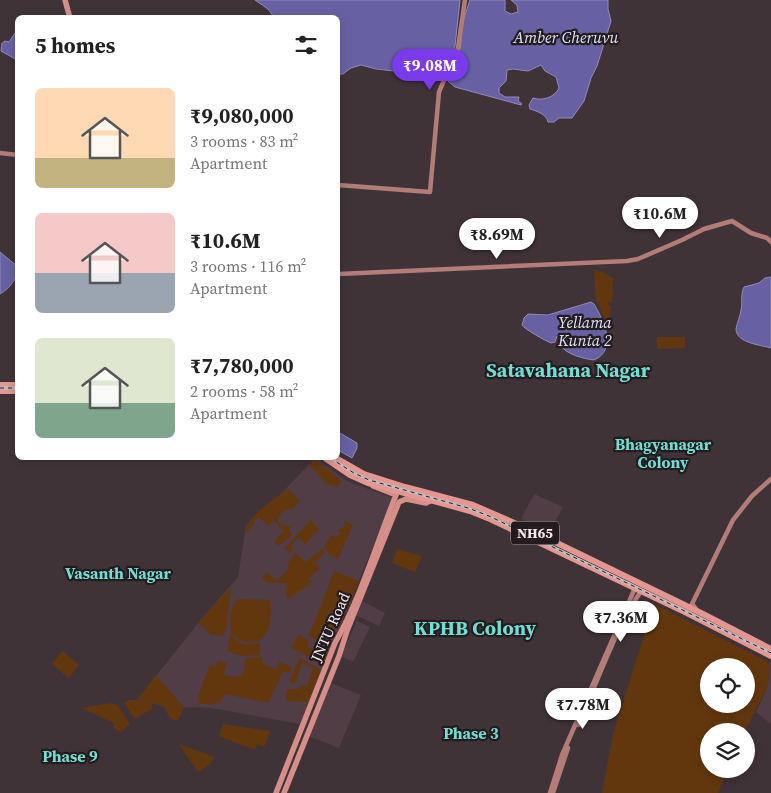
<!DOCTYPE html>
<meta charset="utf-8">
<style>
:root{--surface:#fff;--page:#f6f6f6;--text:#222;--muted:#767676;--accent:#7c3aed}
body{margin:0;font-family:"Source Serif 4",serif;background:var(--page);color:var(--text);height:100vh;display:flex;flex-direction:column;font-size:19px;white-space:nowrap}
*{box-sizing:border-box;margin:0}
p{font-size:16px;color:var(--muted)}
.icon{flex:none;width:28px;height:28px;fill:none;stroke:currentColor;stroke-width:2;stroke-linecap:round;stroke-linejoin:round}
.map{position:relative;flex:1;overflow:hidden}
.drawer{position:absolute;left:15px;top:15px;width:325px;height:445px;display:flex;flex-direction:column;background:var(--surface);border-radius:8px;box-shadow:0 2px 8px #0003}
.drawer>*{flex:none}
.controls{position:absolute;left:700px;top:658px;display:grid;gap:10px}
.controls a{display:grid;place-items:center;width:55px;height:55px;border-radius:50%;background:var(--surface);box-shadow:0 2px 8px #0003;font-size:25px}
.price{position:absolute;translate:-50% -42px;padding:0 11px;border-radius:18px;background:#fff;color:#222;font-size:16px;line-height:32px;filter:drop-shadow(0 1px 2px #0008)}
.price::after{content:'';position:absolute;left:50%;top:30px;width:15px;height:11px;margin-left:-8px;background:inherit;clip-path:polygon(0 0,100% 0,50% 100%)}
.price.on{background:var(--accent);color:#fff}
ul{padding:0;list-style:none}
li{display:flex;align-items:center;gap:15px;height:125px;padding:0 20px}
li span{display:grid;place-items:center;flex:none;width:140px;height:100px;border-radius:8px;color:#555}
li>.icon{margin-inline-start:auto}
span .icon{width:60px;height:60px;fill:#fffc;stroke-width:1}
li b{font-size:21px}
h2{display:flex;justify-content:space-between;align-items:center;height:60px;padding:0 20px;font-size:21px}
.map>svg:first-child{display:block}
.built{fill:#503d45}
.green{fill:#63370e;fill-rule:evenodd}
.water{fill:#6761a4;stroke:#918aba}
.lines{fill:none;stroke-linecap:round;stroke-linejoin:round}
.secondary{stroke:#b37c77;stroke-width:4.5}
.primary{stroke:#d58e88;stroke-width:5.5}
.trunk{stroke:#e49690;stroke-width:6}
.rail-casing{stroke:#c3b9bc;stroke-width:3}
.rail{stroke:#221c1f;stroke-width:1;stroke-dasharray:4;stroke-linecap:butt}
.labels{text-anchor:middle;dominant-baseline:central;stroke-width:4.5;stroke-linejoin:round;paint-order:stroke}
.shield{fill:#221c1f;stroke:#b5adb0;stroke-width:1}
.shield-label{font-size:14px;font-weight:bold;fill:#f4ebee}
.street-label{font-size:15px;fill:#f4ebee;stroke:#221c1f}
.water-label{font-size:16px;font-style:italic;fill:#e0e0f3;stroke:#221c1f}
.neighbourhood-label{font-size:16px;font-weight:bold;fill:#73ddd4;stroke:#221c1f}
.district-label{font-size:20px;font-weight:bold;fill:#73ddd4;stroke:#221c1f}
</style>
<div class="map">
<svg width="771" height="793" viewBox="0 0 771 793">
<rect width="100%" height="100%" fill="#403338"/>
<g class="built">
<path d="M315,458L349,482L393,498L300,724L211,708L184,707L178,720L171,719L163,706L138,699L198,623L238,577L246,526L254,516L277,498Z"/>
<path d="M534,494L563,507L549,532L521,519Z"/>
<path d="M362,601L385,613L379,626L356,615Z"/>
<path d="M357,621L370,627L353,662L341,656Z"/>
<path d="M770,663H771V724L756,712L768,686Z"/>
<path d="M331,683L361,695L339,748L308,736Z"/>
</g>
<g class="green">
<path d="M594,270L602,272L613,278L612,302H608V305L611,306L609,329L596,299Z"/>
<path d="M657,337H685V348L657,349Z"/>
<path d="M314,459L342,481L338,487L327,484L309,465Z"/>
<path d="M288,488L300,501L291,510L286,509L278,517V521L282,525L292,526L289,529L292,535L279,546L274,542L284,531L274,521L268,526L259,517L254,521L255,523L245,534C248,513 274,501 288,488Z"/>
<path d="M311,520L319,530L305,544L298,538L291,546L293,549L289,553L285,548Z"/>
<path d="M344,520L353,525L338,559L329,554L324,547L331,536L340,535L339,529L345,526Z"/>
<path d="M322,549L325,553L315,563L320,569L309,578L312,582L287,600L285,589L287,583H267L262,577L267,573L277,581L289,568L287,565L295,553L306,562Z"/>
<path d="M397,549L422,556L415,572L392,563Z"/>
<path d="M334,571L359,581L338,630L329,626L325,634L322,633L319,641L308,636L316,619Z"/>
<path d="M231,587L226,631L223,636L211,635L198,623Z"/>
<path d="M238,599L270,600C275,628 262,656 232,635C229,624 229,607 238,599Z"/>
<path d="M654,604L770,663L768,686L745,731H709V769H727L718,793H602L613,734ZM746,666V704H709V666Z"/>
<path d="M230,634C239,644 247,647 260,643V655L242,656L227,651Z"/>
<path d="M298,635L309,640L307,647L316,650L318,647L329,652L324,664L291,648Z"/>
<path d="M62,651L79,665L69,678L52,664Z"/>
<path d="M262,657V663L276,670L279,662L292,667L290,673L283,672L268,703L225,694L220,702L210,705L197,703L200,690L210,665L215,667L218,661L227,663L224,675L240,677L244,672L246,658Z"/>
<path d="M300,658L321,670L308,702L286,701V690L291,689L292,691V689H299L301,685L307,686L313,667L302,663L295,684L289,682Z"/>
<path d="M156,675L184,707L178,720L171,719L163,706L152,703V709L134,719L124,702L129,700H143L138,699Z"/>
<path d="M110,703L117,705L130,724L121,732L113,728L114,723L81,708Z"/>
<path d="M223,724L270,731L264,747L257,744L255,750L219,736Z"/>
<path d="M179,744L214,757C210,765 205,768 198,772Z"/>
</g>
<g class="water">
<path d="M255,0H460L455,46L441,76L376,69L361,65L351,68L343,74H338V18L274,17L268,9Z"/>
<path d="M470,0H505V11L511,14L518,12L517,5L511,0H608V9L611,21L597,66L591,78L584,101L572,118H559L554,122H548C547,115 537,111 530,109L529,105L533,98C542,101 554,98 559,88L556,77L545,71L541,65L528,71L513,69L507,70L506,81L499,88V93L505,97H519L518,101L522,104L521,105L455,87L448,81L450,71L460,49L463,21Z"/>
<path d="M17,30V60L1,51L2,43L5,41L9,42Z"/>
<path d="M0,252L18,267C17,279 10,288 0,294Z"/>
<path d="M771,277V348C761,345 736,343 736,329C737,323 740,317 741,310C743,302 740,295 744,287L759,283L765,278Z"/>
<path d="M591,302L594,304C603,319 618,350 594,360C584,359 566,354 561,346L564,337L557,336L555,342L551,343C546,341 524,329 522,325L524,318L528,314L548,315Z"/>
<path d="M338,432L357,443V448L352,458L338,450Z"/>
</g>
<g class="lines">
<g class="secondary">
<path d="M0,153L18,155"/>
<path d="M338,185L430,192L439,92L458,48L465,0"/>
<path d="M338,274L627,261L638,259L682,240L704,229L732,221L751,233L767,238L771,242"/>
<path d="M696,609L692,604L733,520L752,496L771,479"/>
<path d="M578,725C598,681 614,632 641,591"/>
<path d="M550,793L562,755L635,588"/>
<path d="M553,793L568,748"/>
</g>
<g class="primary">
<path d="M65,0L70,18"/>
<path d="M276,793L335,643C361,597 376,545 396,495L373,486"/>
<path d="M284,793L339,656L347,631L399,502L406,499L426,503L430,501"/>
</g>
<g class="trunk">
<path d="M0,385H18"/>
<path d="M0,391H18"/>
<path d="M325,458L350,475L368,483L470,511L490,519L685,612L771,656"/>
<path d="M336,458L364,474L405,487L473,505L526,528L701,613L771,649"/>
</g>
<g class="rail-casing">
<g id="rail">
<path d="M0,388H18"/>
<path d="M330,458L354,473L369,480L468,508L489,516L771,653"/>
</g>
</g>
<use href="#rail" class="rail"/>
</g>
<g class="labels">
<rect class="shield" x="511" y="521.5" width="48" height="23" rx="4"/>
<g class="shield-label">
<text x="535" y="533">NH65</text>
</g>
<g class="street-label">
<text transform="translate(330 627) rotate(-66)">JNTU Road</text>
</g>
<g class="water-label">
<text x="566" y="37">Amber Cheruvu</text>
<text x="585" y="322">Yellama<tspan x="585" dy="18">Kunta 2</tspan></text>
</g>
<g class="neighbourhood-label">
<text x="663" y="444">Bhagyanagar<tspan x="663" dy="18">Colony</tspan></text>
<text x="118" y="573">Vasanth Nagar</text>
<text x="471" y="733">Phase 3</text>
<text x="70" y="756">Phase 9</text>
</g>
<g class="district-label">
<text x="568" y="370">Satavahana Nagar</text>
<text x="475" y="628">KPHB Colony</text>
</g>
</g>
</svg>
<div class="controls">
<a><svg class="icon" aria-label="locate" viewBox="0 0 24 24"><circle cx="12" cy="12" r="6"/><path d="M12 2v4M12 18v4M2 12h4M18 12h4"/></svg></a>
<a><svg class="icon" aria-label="layers" viewBox="0 0 24 24"><path d="M12 4l9 5-9 5-9-5zM3 14l9 5 9-5"/></svg></a>
</div>
<b class="price on" style="left:430px;top:91px">₹9.08M</b>
<b class="price" style="left:660px;top:239px">₹10.6M</b>
<b class="price" style="left:497px;top:260px">₹8.69M</b>
<b class="price" style="left:621px;top:643px">₹7.36M</b>
<b class="price" style="left:583px;top:730px">₹7.78M</b>
<section class="drawer">
<h2>5 homes<svg class="icon" aria-label="filters" viewBox="0 0 24 24"><path d="M4 7h16M4 17h16"/><circle cx="9" cy="7" r="2"/><circle cx="15" cy="17" r="2"/></svg></h2>
<ul>
<li><span style="background:linear-gradient(#ffd9b3 70%,#c2b280 0)"><svg class="icon" aria-label="home" viewBox="0 0 24 24"><path d="M3 11l9-7 9 7M6 9v11h12V9"/></svg></span><div><b>₹9,080,000</b><p>3 rooms · 83 m²</p><p>Apartment</p></div></li>
<li><span style="background:linear-gradient(#f6c9c9 60%,#9aa5b1 0)"><svg class="icon" aria-label="home" viewBox="0 0 24 24"><path d="M3 11l9-7 9 7M6 9v11h12V9"/></svg></span><div><b>₹10.6M</b><p>3 rooms · 116 m²</p><p>Apartment</p></div></li>
<li><span style="background:linear-gradient(#dfe7d0 65%,#7fa58c 0)"><svg class="icon" aria-label="home" viewBox="0 0 24 24"><path d="M3 11l9-7 9 7M6 9v11h12V9"/></svg></span><div><b>₹7,780,000</b><p>2 rooms · 58 m²</p><p>Apartment</p></div></li>
</ul>
</section>
</div>
